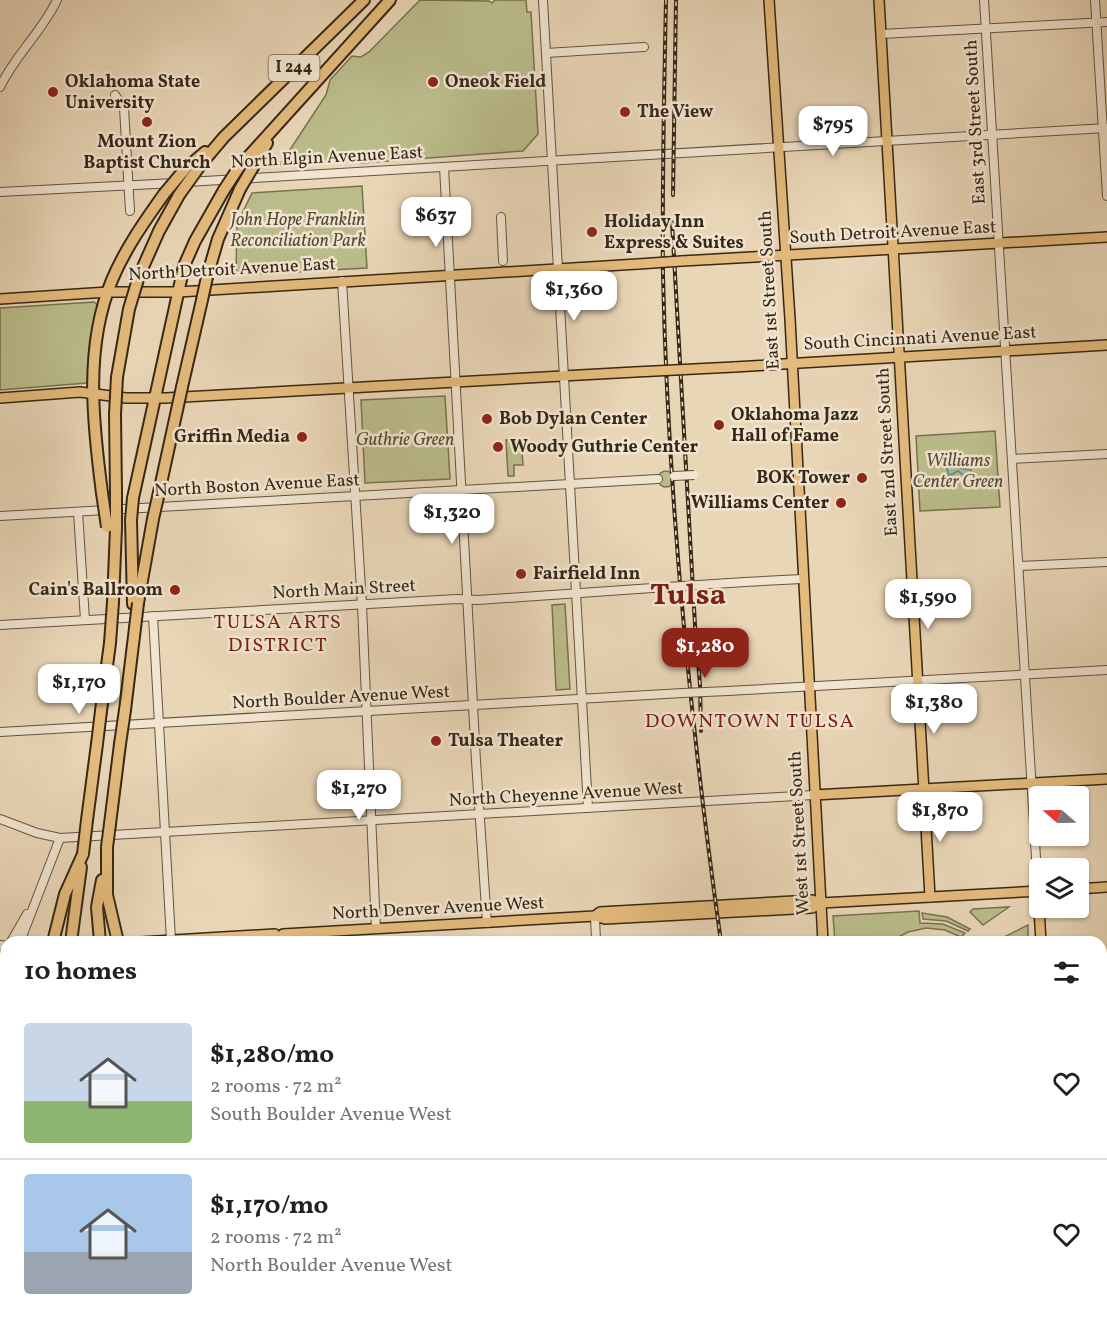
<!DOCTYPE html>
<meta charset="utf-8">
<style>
:root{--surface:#fff;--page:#f6f6f6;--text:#202124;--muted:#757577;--line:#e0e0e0;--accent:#8f2418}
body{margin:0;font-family:Vollkorn,serif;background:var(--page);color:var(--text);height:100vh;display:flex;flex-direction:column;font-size:22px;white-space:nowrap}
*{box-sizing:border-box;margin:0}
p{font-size:20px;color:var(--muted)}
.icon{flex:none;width:33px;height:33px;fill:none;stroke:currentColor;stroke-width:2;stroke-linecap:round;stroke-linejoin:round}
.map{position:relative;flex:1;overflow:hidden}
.sheet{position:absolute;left:0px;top:936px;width:1107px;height:384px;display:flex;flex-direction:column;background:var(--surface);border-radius:18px 18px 0 0;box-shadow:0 2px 4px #0004}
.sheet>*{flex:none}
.needle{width:39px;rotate:290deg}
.controls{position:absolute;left:1029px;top:786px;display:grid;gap:12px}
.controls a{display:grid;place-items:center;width:60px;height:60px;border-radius:6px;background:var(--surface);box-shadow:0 2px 4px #0004;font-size:30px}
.price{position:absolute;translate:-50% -51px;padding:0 14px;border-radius:12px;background:#fff;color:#222;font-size:20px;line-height:39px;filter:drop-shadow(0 2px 3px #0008)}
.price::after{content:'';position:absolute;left:50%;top:36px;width:18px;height:14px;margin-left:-9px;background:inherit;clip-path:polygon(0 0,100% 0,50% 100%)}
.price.on{background:var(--accent);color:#fff}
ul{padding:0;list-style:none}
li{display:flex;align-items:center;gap:18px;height:150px;padding:0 24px}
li+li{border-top:2px solid var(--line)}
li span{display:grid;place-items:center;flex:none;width:168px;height:120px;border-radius:6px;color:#555}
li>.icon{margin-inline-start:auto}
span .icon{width:72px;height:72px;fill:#fffc;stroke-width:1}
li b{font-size:26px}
h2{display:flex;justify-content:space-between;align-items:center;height:72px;padding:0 24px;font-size:26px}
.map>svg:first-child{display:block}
.green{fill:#bbbc8b;stroke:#787251;stroke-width:1.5}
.water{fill:#98b9aa;stroke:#717f6f;stroke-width:1.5}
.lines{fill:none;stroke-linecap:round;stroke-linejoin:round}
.minor-casing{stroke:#63543f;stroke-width:10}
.major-casing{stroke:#362817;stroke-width:12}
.highway-casing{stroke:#362817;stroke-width:14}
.minor{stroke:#f1e4d0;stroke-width:8}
.major{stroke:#e4bb7c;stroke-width:9}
.highway{stroke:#e4bb7c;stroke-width:10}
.rail-casing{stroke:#362817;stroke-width:4}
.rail{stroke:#f1e4d0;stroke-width:1.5;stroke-dasharray:4.5;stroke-linecap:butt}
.minor-bridge-casing{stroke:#63543f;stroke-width:10;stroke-linecap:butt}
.major-bridge-casing{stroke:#362817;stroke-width:12;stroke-linecap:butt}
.highway-bridge-casing{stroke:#362817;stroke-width:14;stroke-linecap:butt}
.minor-bridge{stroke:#f1e4d0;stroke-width:8}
.major-bridge{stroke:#e4bb7c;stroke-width:9}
.highway-bridge{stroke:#e4bb7c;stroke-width:10}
.poi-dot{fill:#8f2418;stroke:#f1e4d0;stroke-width:2}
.labels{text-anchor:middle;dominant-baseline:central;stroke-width:5;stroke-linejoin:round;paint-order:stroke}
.shield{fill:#f1e4d0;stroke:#6e604e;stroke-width:1.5}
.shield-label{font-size:16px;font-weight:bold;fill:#362817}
.poi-label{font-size:18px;font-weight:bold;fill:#362817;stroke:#f1e4d0;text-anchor:start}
.street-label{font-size:18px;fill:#362817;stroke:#f1e4d0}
.park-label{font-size:18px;font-style:italic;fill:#574d34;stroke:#f1e4d0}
.neighbourhood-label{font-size:20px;letter-spacing:1.5px;fill:#7a1f14;stroke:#f1e4d0}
.town-label{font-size:30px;font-weight:bold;fill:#7a1f14;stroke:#f1e4d0}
</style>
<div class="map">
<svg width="1107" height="1320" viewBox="0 0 1107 1320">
<rect width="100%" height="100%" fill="#e9d6b7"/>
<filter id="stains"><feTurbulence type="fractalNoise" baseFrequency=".00333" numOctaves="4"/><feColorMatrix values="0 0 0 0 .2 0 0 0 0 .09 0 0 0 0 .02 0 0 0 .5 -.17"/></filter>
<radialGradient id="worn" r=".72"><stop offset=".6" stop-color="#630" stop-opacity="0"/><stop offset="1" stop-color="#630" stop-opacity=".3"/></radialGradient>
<g class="green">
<path d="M420,0L489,1L492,3L495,0H526L527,12H531L538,134L523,151L361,163L360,160L280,165L326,95L330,80L352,56L361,57L369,52Z"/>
<path d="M362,186L367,268L261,274L260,271L236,272L237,224L252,193Z"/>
<path d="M94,302L99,306L87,383L0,390V308Z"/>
<path d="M445,396L450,479L365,483L361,400Z"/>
<path d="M995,431L1000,507L920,511L916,436Z"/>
<path d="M521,439L523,465H514V476H508L506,440Z"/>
<circle cx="666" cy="479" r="8"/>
<path d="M565,604L570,689L556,690L552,605Z"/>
<path d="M1009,907L983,925L970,912L973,909Z"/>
<path d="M919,911L920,923L943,924L965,933L961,937L945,930L926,928L908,932L889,942H835L833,916Z"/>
<path d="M922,913L947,917L970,929L968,931L946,921L923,919Z"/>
<path d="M1028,925V942H1002L1000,939Z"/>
<path d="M0,1216L6,1219V1314H120L122,1320H0Z"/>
</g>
<path class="water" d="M946,465C955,466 964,469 971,470L972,476H964L958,471L949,476Z"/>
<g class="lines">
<g class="minor-casing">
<g id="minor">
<path d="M543,0L588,808"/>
<path d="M984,0L1038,891"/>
<path d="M1095,0L1107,196"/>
<path d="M881,34L1107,22"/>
<path d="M546,53L644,47"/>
<path d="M0,87C15,55 42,32 57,0"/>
<path d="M115,95L124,108L130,211"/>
<path d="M444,167L476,761L487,923"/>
<path d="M187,182L1107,128"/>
<path d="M0,192L175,183"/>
<path d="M501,217L503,261"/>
<path d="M342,281L362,605L376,929"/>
<path d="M1013,459L1107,454"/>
<path d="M78,512L85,620"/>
<path d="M0,516L658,479"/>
<path d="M1019,566L1107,562"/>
<path d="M745,582L802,579"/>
<path d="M153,616L171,940"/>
<path d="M0,625L457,599L478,600L667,587"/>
<path d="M728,691L1107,670"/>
<path d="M0,732L683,693"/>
<path d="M0,819L37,833L60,838L814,795"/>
<path d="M595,916L596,942"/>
<path d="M11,942L27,914"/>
<path d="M20,942L60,838"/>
<path d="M0,945L6,946"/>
<path d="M0,1148L6,1152"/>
<path d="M679,1314L696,1320"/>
<path d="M843,1314L844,1320"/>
<path d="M449,1320L451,1314"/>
<path d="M583,1320L585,1314"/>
<path d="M1044,1320L1061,1317"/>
</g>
</g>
<g class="major-casing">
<g id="major">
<path d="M769,0L790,319L823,942"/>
<path d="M879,0L930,897"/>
<path d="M682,261L1107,237"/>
<path d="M0,299L108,292H178L638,264"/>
<path d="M734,367L1107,345"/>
<path d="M0,398L80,392L126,398H166L635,372"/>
<path d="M814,795L1107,779"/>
<path d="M1078,889L1107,887"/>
<path d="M1038,891L1041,942"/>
<path d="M595,916L600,912L812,900L821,903L1040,891"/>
<path d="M283,934L595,916L605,919L812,908L821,903"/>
<path d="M140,942L275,934"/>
<path d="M0,967L6,952"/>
<path d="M0,992L6,976"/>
<path d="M1101,1106L1107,1105"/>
<path d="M1101,1313L1107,1312"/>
<path d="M1061,1317L1079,1314"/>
</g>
</g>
<g class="highway-casing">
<g id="highway">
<path d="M202,163L224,137L364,0"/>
<path d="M239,167L390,0"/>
<path d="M253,167L267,143"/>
<path d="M185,169L205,152"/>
<path d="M139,276L159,231L179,195"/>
<path d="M207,277L218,239L240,189"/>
<path d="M117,377L129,309"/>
<path d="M182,387L202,300"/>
<path d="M115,414L116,493"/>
<path d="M102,493C93,424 84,347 112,280C125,249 144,222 164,194"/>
<path d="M158,497L177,410"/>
<path d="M133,498L184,266L195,241L224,190"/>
<path d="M131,520L133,604"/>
<path d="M113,602L116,528"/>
<path d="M138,603L153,519"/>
<path d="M125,710L135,628"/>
<path d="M101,711L110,643"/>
<path d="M87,820L97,744"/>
<path d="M110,824L120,744"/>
<path d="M107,847V895L118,942"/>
<path d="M53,942L65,894L83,854"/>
<path d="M71,942L81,867"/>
<path d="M100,942L97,907L102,880"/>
<path d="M0,1030L6,1028"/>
<path d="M0,1040H6"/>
<path d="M0,1088L6,1092"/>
<path d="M0,1108L6,1114"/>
<path d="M153,1314L156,1320"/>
<path d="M178,1314L181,1320"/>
<path d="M229,1314L231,1320"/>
<path d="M495,1314L523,1320"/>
<path d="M600,1314L631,1320"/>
<path d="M907,1314L909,1320"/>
<path d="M293,1320L299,1314"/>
</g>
</g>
<use href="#minor" class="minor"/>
<use href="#major" class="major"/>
<use href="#highway" class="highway"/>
<g class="rail-casing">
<g id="rail">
<path d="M666,0C664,92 662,184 663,275C668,499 690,721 721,942"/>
<path d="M673,195L676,0"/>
<path d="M672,222L695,625L700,685L701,731"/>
<path d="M869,1314L873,1320"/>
</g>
</g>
<use href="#rail" class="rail"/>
<g class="minor-bridge-casing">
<g id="minor-bridge">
<path d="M674,476L694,475"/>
<path d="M667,587L745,582"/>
<path d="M683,693L728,691"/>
</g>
</g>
<g class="major-bridge-casing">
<g id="major-bridge">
<path d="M638,264L682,261"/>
<path d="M635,372L734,367"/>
</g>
</g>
<g class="highway-bridge-casing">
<g id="highway-bridge">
<path d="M240,189L253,167"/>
<path d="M224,190L239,167"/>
<path d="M164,194L185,169"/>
<path d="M179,195L202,163"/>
<path d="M202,300L207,277"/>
<path d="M129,309L139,276"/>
<path d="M177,410L182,387"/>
<path d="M115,414L117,377"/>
<path d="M102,493L107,527"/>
<path d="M153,519L158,497"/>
<path d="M131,520L133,498"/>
<path d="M116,528V493"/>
<path d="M135,628L138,603"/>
<path d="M110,643L113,602"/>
<path d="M97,744L101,711"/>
<path d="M120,744L125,710"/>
<path d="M107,847L110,824"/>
<path d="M83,854L87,820"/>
</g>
</g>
<use href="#minor-bridge" class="minor-bridge"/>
<use href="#major-bridge" class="major-bridge"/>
<use href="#highway-bridge" class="highway-bridge"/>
</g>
<g class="poi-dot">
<circle cx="433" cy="82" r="6"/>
<circle cx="53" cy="92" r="6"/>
<circle cx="625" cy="112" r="6"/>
<circle cx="147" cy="122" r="6"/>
<circle cx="592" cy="232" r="6"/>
<circle cx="487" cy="419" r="6"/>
<circle cx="719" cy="425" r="6"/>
<circle cx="302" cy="437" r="6"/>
<circle cx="498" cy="447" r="6"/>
<circle cx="862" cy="478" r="6"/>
<circle cx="841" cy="503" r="6"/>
<circle cx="521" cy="574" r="6"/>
<circle cx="175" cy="590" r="6"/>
<circle cx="436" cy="741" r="6"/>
</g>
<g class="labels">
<rect class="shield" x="268.5" y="55" width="51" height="26" rx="4.5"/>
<g class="shield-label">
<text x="294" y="68">I 244</text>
</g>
<g class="poi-label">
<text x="65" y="82">Oklahoma State<tspan x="65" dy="21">University</tspan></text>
<text x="445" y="82">Oneok Field</text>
<text x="637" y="112">The View</text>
<text x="147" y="142" text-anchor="middle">Mount Zion<tspan x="147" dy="21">Baptist Church</tspan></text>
<text x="604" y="222">Holiday Inn<tspan x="604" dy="21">Express &amp; Suites</tspan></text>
<text x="731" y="415">Oklahoma Jazz<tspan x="731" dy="21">Hall of Fame</tspan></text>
<text x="499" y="419">Bob Dylan Center</text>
<text x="290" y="437" text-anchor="end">Griffin Media</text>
<text x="510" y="447">Woody Guthrie Center</text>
<text x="850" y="478" text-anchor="end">BOK Tower</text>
<text x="829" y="503" text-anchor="end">Williams Center</text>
<text x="533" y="574">Fairfield Inn</text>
<text x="163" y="590" text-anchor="end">Cain's Ballroom</text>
<text x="448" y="741">Tulsa Theater</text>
</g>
<g class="street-label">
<text transform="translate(976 122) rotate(-93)">East 3rd Street South</text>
<text transform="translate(327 158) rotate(-3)">North Elgin Avenue East</text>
<text transform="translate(893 233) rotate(-3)">South Detroit Avenue East</text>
<text transform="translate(232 270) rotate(-3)">North Detroit Avenue East</text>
<text transform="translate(770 290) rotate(-93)">East 1st Street South</text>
<text transform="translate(920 339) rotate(-3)">South Cincinnati Avenue East</text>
<text transform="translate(888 452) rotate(-93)">East 2nd Street South</text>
<text transform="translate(257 486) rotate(-3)">North Boston Avenue East</text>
<text transform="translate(344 590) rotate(-3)">North Main Street</text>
<text transform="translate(341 698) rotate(-3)">North Boulder Avenue West</text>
<text transform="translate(566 795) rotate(-3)">North Cheyenne Avenue West</text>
<text transform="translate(800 833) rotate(-93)">West 1st Street South</text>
<text transform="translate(438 909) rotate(-3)">North Denver Avenue West</text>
</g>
<g class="park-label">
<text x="298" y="220">John Hope Franklin<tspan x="298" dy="21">Reconciliation Park</tspan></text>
<text x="405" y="440">Guthrie Green</text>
<text x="958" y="461">Williams<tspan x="958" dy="21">Center Green</tspan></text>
</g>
<g class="neighbourhood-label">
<text x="278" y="623">TULSA ARTS<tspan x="278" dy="23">DISTRICT</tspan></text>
<text x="750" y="722">DOWNTOWN TULSA</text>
</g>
<g class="town-label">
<text x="688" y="596">Tulsa</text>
</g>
</g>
<rect width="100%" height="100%" filter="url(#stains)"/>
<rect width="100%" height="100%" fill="url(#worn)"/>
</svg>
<div class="controls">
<a><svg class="needle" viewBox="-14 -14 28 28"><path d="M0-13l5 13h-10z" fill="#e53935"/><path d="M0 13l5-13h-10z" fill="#757577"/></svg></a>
<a><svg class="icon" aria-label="layers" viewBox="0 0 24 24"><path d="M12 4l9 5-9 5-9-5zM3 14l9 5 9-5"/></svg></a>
</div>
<b class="price" style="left:833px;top:157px">$795</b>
<b class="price" style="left:436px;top:248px">$637</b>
<b class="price" style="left:574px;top:322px">$1,360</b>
<b class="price" style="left:452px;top:545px">$1,320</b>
<b class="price" style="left:928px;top:630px">$1,590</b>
<b class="price on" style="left:705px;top:679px">$1,280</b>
<b class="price" style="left:79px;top:715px">$1,170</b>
<b class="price" style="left:934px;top:735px">$1,380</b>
<b class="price" style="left:359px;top:821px">$1,270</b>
<b class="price" style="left:940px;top:843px">$1,870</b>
<section class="sheet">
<h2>10 homes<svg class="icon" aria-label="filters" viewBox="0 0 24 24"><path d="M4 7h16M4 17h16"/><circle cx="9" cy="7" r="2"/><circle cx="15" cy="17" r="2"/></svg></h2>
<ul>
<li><span style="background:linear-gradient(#c9d6e8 65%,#8fb573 0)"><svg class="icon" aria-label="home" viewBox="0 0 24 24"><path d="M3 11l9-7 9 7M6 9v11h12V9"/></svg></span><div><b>$1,280/mo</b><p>2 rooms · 72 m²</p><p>South Boulder Avenue West</p></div><svg class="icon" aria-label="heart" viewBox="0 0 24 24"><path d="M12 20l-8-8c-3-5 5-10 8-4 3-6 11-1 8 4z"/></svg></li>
<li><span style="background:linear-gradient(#a9c7e8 65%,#9aa5b1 0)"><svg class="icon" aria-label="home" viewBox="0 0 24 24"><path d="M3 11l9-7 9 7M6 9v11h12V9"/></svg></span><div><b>$1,170/mo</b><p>2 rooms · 72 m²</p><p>North Boulder Avenue West</p></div><svg class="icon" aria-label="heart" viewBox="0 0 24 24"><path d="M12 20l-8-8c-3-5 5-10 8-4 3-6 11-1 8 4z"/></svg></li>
</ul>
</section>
</div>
